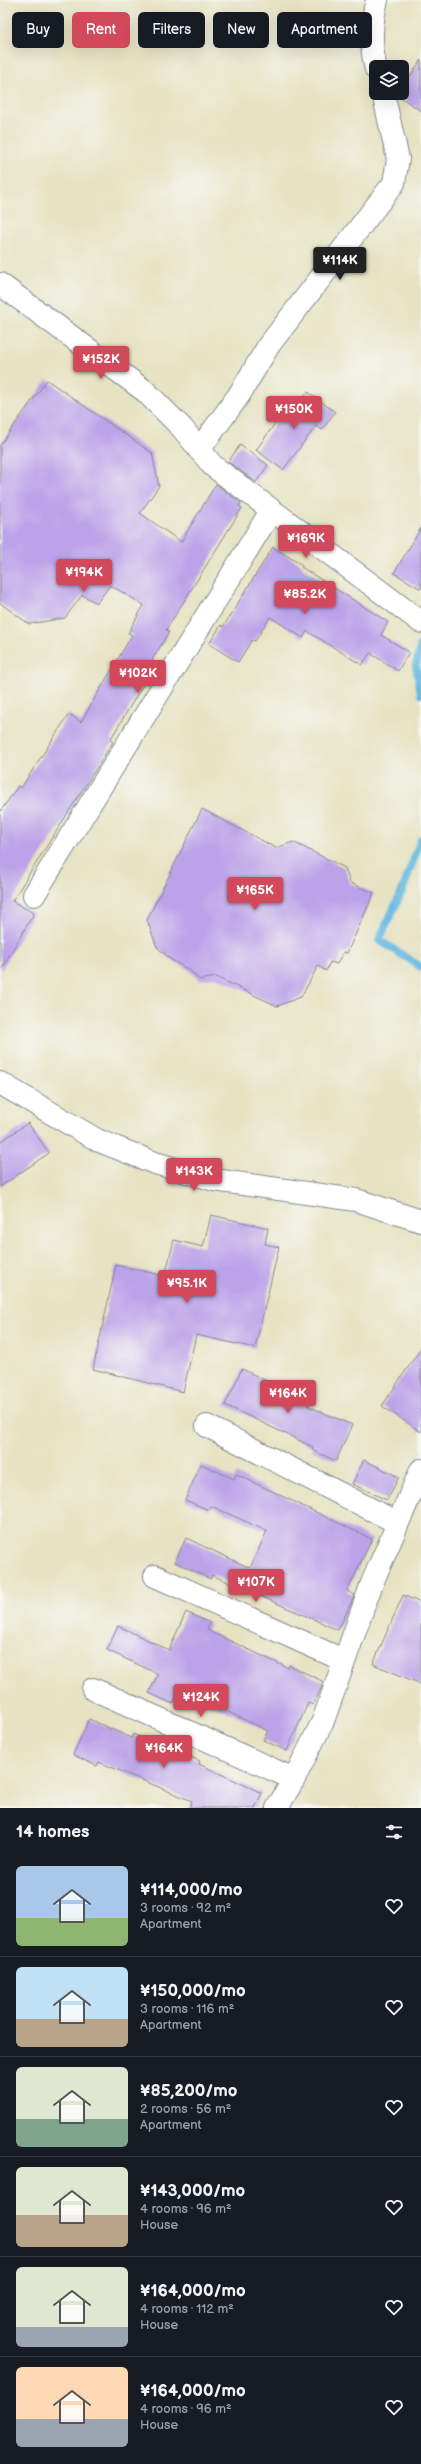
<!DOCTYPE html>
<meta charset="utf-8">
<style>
:root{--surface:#171b24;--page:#20242c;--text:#f1f3f6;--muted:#9ea1a6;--line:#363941;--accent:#d1495b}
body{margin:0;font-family:"Balsamiq Sans",sans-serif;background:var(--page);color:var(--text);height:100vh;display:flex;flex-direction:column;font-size:15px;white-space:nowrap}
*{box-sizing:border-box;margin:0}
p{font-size:13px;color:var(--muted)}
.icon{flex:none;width:22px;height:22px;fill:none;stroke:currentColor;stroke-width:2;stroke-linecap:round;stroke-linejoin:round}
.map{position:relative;height:1808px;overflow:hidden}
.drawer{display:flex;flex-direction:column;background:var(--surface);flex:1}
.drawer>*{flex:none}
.top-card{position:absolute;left:12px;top:12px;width:397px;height:36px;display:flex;gap:8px}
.buttons{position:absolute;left:369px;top:60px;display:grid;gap:8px}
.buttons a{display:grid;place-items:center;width:40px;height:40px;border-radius:6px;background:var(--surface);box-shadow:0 4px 16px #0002;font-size:20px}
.price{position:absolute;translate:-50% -34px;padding:0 9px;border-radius:4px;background:var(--accent);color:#fff;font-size:13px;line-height:26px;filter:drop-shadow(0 1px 2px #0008)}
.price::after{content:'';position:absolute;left:50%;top:24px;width:12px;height:9px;margin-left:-6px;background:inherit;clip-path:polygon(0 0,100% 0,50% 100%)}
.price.selected{background:#222;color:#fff}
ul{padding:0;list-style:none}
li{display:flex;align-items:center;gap:12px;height:100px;padding:0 16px}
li+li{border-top:1px solid var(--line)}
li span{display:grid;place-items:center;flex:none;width:112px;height:80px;border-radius:6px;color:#555}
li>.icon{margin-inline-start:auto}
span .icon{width:48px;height:48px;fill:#fffc;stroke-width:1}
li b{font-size:17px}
h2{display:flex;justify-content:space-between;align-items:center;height:48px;padding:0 16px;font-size:17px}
.chip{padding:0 14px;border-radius:6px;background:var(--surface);box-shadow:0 4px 16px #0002;font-size:14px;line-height:36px}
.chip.selected{background:var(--accent);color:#fff}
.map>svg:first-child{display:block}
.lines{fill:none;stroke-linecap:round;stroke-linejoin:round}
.stream{stroke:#64bae1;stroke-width:8}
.building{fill:#bba2e9}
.minor-casing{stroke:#818890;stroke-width:24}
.minor{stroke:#fff;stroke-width:22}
</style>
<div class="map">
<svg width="421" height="1808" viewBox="0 0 421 1808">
<rect width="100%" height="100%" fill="#f6f6f2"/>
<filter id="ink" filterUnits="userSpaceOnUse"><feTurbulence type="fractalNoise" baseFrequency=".025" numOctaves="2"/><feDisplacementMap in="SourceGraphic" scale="8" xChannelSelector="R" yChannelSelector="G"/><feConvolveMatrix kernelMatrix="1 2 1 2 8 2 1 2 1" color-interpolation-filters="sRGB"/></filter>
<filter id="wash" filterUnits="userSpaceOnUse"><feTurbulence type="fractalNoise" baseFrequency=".012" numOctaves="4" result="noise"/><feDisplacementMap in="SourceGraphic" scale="16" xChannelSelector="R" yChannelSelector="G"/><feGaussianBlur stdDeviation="0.9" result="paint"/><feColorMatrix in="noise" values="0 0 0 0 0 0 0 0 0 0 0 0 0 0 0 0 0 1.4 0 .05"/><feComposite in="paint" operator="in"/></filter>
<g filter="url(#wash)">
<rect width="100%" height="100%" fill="#e7e2c1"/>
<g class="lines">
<g class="stream">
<path d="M421,644L416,665L421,694"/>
<path d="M421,839L403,889L379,940L421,967"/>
</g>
</g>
<g id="blocks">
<g class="building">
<path d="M421,60V111L397,95L402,93V89Z"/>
<path d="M47,380L152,453L159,486L140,513L181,542L216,484L241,503L239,506L242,508L166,630L169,632L152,660L156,663L110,740L113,742L12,901L34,913L0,972V812L18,786L21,788L69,714L81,722L132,635L128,633L144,605L110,585L97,603L82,595L65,618L29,624L0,603V445Z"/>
<path d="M308,392L335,412L322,430L316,426L283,470L256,450L284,411L290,416Z"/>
<path d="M240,445L268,465L256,482L228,462Z"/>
<path d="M421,528V589L394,573Z"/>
<path d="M273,547L302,565L301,567L388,622L381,635L409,652L398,671L370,653L362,665L307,631L303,638L270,617L255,641L252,640L238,662L209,644L221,625L223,627Z"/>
<path d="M202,809L276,848L293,842L345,868L350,883L374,893L347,953L343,952L337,964L330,962L326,971L318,966L301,997L277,1006L216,977L200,980L189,970L170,959L157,947L147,920Z"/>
<path d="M28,1123L49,1153L0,1187V1142Z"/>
<path d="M211,1215L268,1228L265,1244L279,1247L255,1348L196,1335L183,1392L93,1369L116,1265L165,1276L174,1240L203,1247Z"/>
<path d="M421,1348V1432L382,1406Z"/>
<path d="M242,1369L310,1402L308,1406L352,1425L336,1461L312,1450L313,1447L225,1405Z"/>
<path d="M364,1460L399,1477L387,1500L352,1484Z"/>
<path d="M201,1464L234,1479L236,1474L372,1539L347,1591L355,1595L338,1630L212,1575L210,1579L175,1562L186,1538L250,1568L267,1531L211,1506L209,1510L185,1500Z"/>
<path d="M403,1595L421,1603V1684L373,1664Z"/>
<path d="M186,1612L210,1623L207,1630L288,1668L289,1665L324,1682L313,1705L308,1703L287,1751L263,1740L268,1731L180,1689L173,1704L149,1693L158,1674L107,1650L118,1626L169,1650Z"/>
<path d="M89,1719L131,1738L133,1734L175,1753L176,1751L200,1761L199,1764L262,1793L255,1808H189L192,1801L99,1762L97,1766L73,1755Z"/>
</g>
</g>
</g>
<g filter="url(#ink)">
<use href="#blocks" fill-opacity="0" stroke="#818890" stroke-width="1"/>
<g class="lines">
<g class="minor-casing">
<g id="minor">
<path d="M376,69C370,47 371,21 377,0"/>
<path d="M0,284L145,391L182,428L213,466L421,622"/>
<path d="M199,450L239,395L269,345L394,183L398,159L383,93"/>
<path d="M34,895L271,511"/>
<path d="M0,1083L97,1140L155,1163L214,1180L356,1200L421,1221"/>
<path d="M207,1426L396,1522"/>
<path d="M155,1576L343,1660"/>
<path d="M93,1689L294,1779"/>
<path d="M277,1808L294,1779L323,1721L372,1583L421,1470"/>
</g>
</g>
<use href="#minor" class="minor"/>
</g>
</g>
</svg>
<div class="buttons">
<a><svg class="icon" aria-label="layers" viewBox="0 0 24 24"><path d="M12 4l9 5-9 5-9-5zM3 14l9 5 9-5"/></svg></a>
</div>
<b class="price selected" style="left:340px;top:281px">¥114K</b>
<b class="price" style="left:101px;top:380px">¥152K</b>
<b class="price" style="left:294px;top:430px">¥150K</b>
<b class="price" style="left:306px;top:559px">¥169K</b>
<b class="price" style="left:84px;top:593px">¥194K</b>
<b class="price" style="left:305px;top:615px">¥85.2K</b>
<b class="price" style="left:138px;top:694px">¥102K</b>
<b class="price" style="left:255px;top:911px">¥165K</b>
<b class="price" style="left:194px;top:1192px">¥143K</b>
<b class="price" style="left:187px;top:1304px">¥95.1K</b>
<b class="price" style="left:288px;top:1414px">¥164K</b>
<b class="price" style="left:256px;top:1603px">¥107K</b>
<b class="price" style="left:201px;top:1718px">¥124K</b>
<b class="price" style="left:164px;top:1769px">¥164K</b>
<div class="top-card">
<a class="chip">Buy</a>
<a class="chip selected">Rent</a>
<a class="chip">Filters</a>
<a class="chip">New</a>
<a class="chip">Apartment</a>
</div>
</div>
<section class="drawer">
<h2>14 homes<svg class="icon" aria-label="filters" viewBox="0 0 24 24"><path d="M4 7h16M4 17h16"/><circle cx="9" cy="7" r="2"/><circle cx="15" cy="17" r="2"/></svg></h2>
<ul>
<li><span style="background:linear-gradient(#a9c7e8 65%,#8fb573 0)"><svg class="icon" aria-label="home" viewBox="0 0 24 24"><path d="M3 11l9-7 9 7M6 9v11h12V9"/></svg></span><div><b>¥114,000/mo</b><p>3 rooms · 92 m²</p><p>Apartment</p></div><svg class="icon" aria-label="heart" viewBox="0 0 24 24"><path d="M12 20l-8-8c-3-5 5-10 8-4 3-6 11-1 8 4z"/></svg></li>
<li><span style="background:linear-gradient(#bfe0f5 65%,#b9a48a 0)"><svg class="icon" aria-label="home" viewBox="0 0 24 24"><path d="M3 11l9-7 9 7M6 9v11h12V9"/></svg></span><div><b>¥150,000/mo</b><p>3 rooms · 116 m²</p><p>Apartment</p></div><svg class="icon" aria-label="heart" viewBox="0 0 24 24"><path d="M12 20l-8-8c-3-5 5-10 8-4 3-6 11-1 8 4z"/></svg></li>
<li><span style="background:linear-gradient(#dfe7d0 65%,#7fa58c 0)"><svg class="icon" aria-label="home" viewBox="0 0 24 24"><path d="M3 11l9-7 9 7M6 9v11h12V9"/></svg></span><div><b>¥85,200/mo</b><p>2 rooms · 56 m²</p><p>Apartment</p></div><svg class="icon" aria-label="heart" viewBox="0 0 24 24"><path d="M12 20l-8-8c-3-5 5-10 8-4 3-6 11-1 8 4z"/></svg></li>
<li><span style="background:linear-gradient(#dfe7d0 60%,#b9a48a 0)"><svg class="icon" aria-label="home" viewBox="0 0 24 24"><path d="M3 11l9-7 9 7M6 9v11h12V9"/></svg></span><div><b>¥143,000/mo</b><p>4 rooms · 96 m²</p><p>House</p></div><svg class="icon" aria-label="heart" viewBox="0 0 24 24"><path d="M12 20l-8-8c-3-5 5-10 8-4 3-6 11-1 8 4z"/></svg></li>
<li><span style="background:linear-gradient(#dfe7d0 75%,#9aa5b1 0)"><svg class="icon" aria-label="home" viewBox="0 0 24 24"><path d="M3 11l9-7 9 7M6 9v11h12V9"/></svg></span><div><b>¥164,000/mo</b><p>4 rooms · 112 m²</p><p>House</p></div><svg class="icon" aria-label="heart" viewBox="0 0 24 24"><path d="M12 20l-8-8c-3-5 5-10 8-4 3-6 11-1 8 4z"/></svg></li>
<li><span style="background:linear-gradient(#ffd9b3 65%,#9aa5b1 0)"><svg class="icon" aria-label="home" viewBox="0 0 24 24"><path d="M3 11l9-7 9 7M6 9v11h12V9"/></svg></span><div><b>¥164,000/mo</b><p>4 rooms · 96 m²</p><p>House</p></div><svg class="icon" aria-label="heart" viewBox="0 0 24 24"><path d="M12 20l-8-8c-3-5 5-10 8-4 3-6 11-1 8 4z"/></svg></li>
</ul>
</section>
